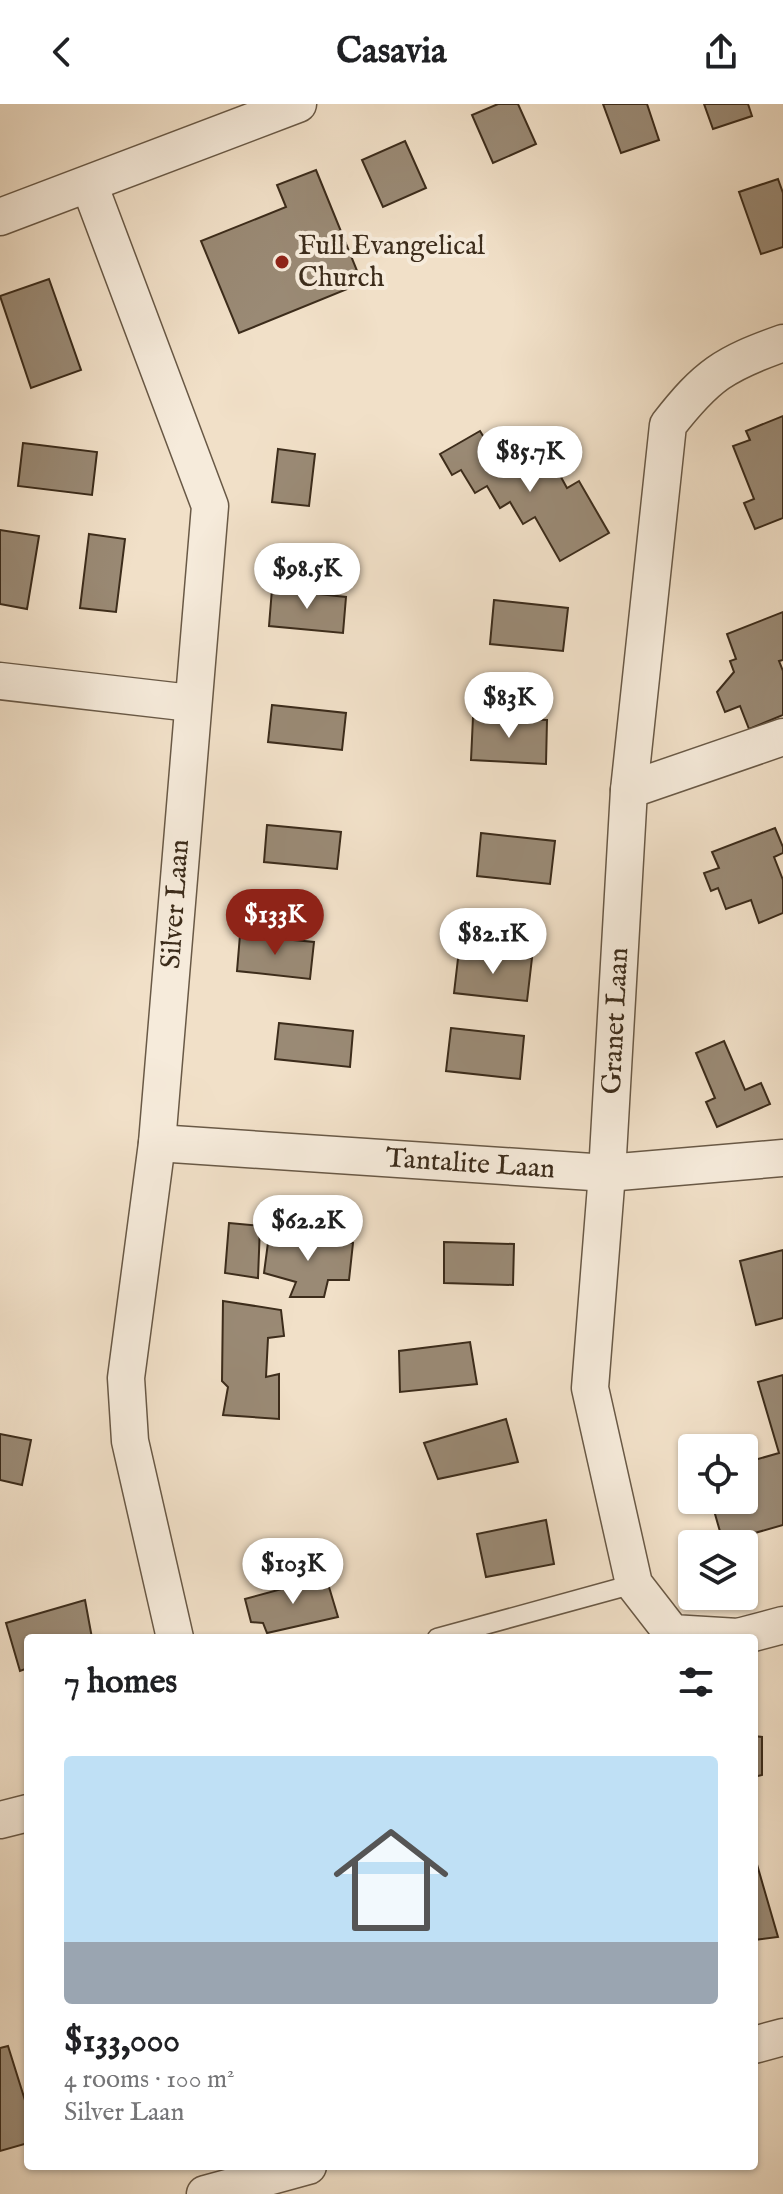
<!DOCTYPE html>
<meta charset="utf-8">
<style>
:root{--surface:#fff;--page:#f6f6f6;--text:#202124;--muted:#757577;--accent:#8f2418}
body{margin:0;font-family:"IM FELL English",serif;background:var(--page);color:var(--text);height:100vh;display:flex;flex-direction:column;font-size:30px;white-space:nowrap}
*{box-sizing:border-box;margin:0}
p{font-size:26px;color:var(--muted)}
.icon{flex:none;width:44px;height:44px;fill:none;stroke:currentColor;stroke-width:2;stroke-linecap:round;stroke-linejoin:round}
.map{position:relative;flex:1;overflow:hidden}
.drawer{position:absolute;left:24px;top:1530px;width:734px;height:536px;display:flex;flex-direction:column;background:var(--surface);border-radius:8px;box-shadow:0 2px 6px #0004}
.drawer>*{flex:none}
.controls{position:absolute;left:678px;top:1330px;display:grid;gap:16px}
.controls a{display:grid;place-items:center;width:80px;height:80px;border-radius:8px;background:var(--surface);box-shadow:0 2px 6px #0004;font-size:40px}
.price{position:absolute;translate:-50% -68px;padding:0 18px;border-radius:28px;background:#fff;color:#222;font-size:26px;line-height:52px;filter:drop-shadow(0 2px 4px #0008)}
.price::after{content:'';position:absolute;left:50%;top:48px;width:24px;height:18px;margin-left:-12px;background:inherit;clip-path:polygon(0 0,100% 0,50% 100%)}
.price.current{background:var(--accent);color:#fff}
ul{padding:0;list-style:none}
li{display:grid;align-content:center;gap:16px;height:424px;padding:0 40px}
li span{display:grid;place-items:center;height:248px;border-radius:8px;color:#555}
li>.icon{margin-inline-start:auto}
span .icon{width:144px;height:144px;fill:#fffc;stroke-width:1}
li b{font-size:34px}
h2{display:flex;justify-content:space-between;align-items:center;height:96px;padding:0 40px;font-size:34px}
header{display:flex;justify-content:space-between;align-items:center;height:104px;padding:0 40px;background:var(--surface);font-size:36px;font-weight:800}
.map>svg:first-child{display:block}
.building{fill:#9a8a75;stroke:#3c2c1b;stroke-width:2}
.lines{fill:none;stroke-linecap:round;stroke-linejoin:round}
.lane-casing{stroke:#695946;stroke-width:21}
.street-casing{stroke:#695946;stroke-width:39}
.lane{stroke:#f6ebdb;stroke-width:18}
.street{stroke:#f6ebdb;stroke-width:36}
.poi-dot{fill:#8f2418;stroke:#f6ebdb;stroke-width:3}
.labels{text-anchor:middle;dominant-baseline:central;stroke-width:8;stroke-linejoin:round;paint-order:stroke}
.poi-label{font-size:28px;fill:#3c2c1b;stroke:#f6ebdb;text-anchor:start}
.street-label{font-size:28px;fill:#3c2c1b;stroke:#f6ebdb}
</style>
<header><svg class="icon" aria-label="back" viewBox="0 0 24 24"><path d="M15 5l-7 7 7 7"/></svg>Casavia<svg class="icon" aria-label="share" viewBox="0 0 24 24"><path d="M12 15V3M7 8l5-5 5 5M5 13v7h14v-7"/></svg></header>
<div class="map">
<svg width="783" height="2090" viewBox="0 0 783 2090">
<rect width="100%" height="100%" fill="#f1e0c8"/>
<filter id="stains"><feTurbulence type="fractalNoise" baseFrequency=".0025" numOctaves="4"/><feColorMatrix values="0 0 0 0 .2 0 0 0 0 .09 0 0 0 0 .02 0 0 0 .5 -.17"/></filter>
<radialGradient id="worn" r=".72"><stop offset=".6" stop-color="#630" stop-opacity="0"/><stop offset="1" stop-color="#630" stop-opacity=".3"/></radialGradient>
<g class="building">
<path d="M498,0H518L536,40L493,59L472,11Z"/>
<path d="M603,0H647L659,36L621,49Z"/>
<path d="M704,0H748L752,12L713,25Z"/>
<path d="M405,37L426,84L383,103L362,56Z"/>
<path d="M316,66L362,179L239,229L201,137L286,103L277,81Z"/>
<path d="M778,75L783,89V143L761,150L739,88Z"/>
<path d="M49,175L81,266L31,284L0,192Z"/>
<path d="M783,312V414L755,425L744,399L754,395L733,342L750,336L746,327Z"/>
<path d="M480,327L491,345L501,339L512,359L526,351L540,373L556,364L567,384L579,377L609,429L560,457L535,413L523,420L510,398L500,404L487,382L475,389L461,366L452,371L440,350Z"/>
<path d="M23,339L97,348L92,391L18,382Z"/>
<path d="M278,345L315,350L309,402L272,398Z"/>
<path d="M0,426L39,432L27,505L0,500Z"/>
<path d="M89,430L125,435L116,508L80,504Z"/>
<path d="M272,485L346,493L343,529L269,522Z"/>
<path d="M494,496L568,504L563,547L490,540Z"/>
<path d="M783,508V556L779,557L783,567V611L749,625L740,602L725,608L717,588L734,568L730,557L736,555L727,530Z"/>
<path d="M272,601L346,609L342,646L268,638Z"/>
<path d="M473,613L547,616L546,660L471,656Z"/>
<path d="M267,721L341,728L337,765L264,758Z"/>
<path d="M775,724L783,743V749L774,753L783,776V809L759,819L751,796L726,805L718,784L711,787L704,769L719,764L712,748Z"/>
<path d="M481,729L555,737L550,780L477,772Z"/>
<path d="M240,831L314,838L310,875L237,867Z"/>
<path d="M459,846L532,854L527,897L454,889Z"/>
<path d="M279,919L353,927L350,963L275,955Z"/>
<path d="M451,924L524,932L520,975L446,967Z"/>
<path d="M724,937L745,986L761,979L770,1000L717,1023L706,998L715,994L696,949Z"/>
<path d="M229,1119L260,1122L258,1174L225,1169Z"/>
<path d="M269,1131L353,1139L349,1176H328L324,1193H290L296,1178L264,1169Z"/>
<path d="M444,1138L514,1140L513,1181L444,1179Z"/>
<path d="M783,1146V1214L756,1221L740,1157Z"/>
<path d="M223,1197L281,1206L284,1232L268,1234L266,1273L279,1270V1315L223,1311L228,1283L222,1277Z"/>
<path d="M470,1238L477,1280L400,1288L399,1247Z"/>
<path d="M783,1271V1421L723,1438L711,1396H744V1359L779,1349L758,1278Z"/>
<path d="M506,1315L518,1358L438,1375L424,1339Z"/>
<path d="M0,1330L31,1336L22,1381L0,1376Z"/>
<path d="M546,1416L554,1460L486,1473L477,1430Z"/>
<path d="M326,1473L338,1513L267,1529L263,1519L251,1518L245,1495Z"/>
<path d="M85,1496L92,1534H28V1564L20,1567L6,1519Z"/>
<path d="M754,1632L762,1633V1671L754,1673Z"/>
<path d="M756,1757L778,1833L754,1836V1758Z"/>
<path d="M8,1942L28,2006V2039L0,2047V1944Z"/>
</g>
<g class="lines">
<g class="lane-casing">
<path id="lane" d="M437,1534L634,1480"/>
</g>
<g class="street-casing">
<g id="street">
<path d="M89,80L210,402L157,1039L126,1274L130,1337L175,1534"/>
<path d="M0,113L298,0"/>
<path d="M783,239C724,260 707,271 668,321L629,686L607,1069L590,1284L634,1480L672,1529L738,1533L783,1521"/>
<path d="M0,577L191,599"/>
<path d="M629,686L783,633"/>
<path id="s1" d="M157,1039L607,1069L783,1054"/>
<path d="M0,1716L28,1709"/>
<path d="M754,1941L783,1933"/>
<path d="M205,2090L308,2062"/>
</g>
</g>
<use href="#lane" class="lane"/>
<use href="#street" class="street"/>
</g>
<circle class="poi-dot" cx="282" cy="158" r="8"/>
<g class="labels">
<g class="poi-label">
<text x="298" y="142">Full Evangelical<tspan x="298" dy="32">Church</tspan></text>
</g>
<g class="street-label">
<text transform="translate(176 800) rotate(-86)">Silver Laan</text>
<text transform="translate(616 917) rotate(-87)">Granet Laan</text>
<text stroke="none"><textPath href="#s1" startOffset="314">Tantalite Laan</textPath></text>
</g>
</g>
<rect width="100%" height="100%" filter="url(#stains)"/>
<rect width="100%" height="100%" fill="url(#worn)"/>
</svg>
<div class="controls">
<a><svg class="icon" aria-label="locate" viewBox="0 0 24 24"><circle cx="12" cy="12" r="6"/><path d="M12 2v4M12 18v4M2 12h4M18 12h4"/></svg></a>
<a><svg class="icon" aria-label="layers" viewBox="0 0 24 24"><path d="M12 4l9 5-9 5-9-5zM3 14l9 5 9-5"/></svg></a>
</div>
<b class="price" style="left:530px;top:390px">$85.7K</b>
<b class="price" style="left:307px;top:507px">$98.5K</b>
<b class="price" style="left:509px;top:636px">$83K</b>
<b class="price current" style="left:275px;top:853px">$133K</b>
<b class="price" style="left:493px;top:872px">$82.1K</b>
<b class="price" style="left:308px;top:1159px">$62.2K</b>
<b class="price" style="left:293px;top:1502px">$103K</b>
<section class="drawer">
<h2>7 homes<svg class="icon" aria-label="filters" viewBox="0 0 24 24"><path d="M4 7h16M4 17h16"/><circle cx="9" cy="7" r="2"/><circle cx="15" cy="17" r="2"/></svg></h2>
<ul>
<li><span style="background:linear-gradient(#bfe0f5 75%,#9aa5b1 0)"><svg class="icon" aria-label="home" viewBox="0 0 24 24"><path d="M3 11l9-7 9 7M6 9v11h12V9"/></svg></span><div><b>$133,000</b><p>4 rooms · 100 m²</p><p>Silver Laan</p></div></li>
</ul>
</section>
</div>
